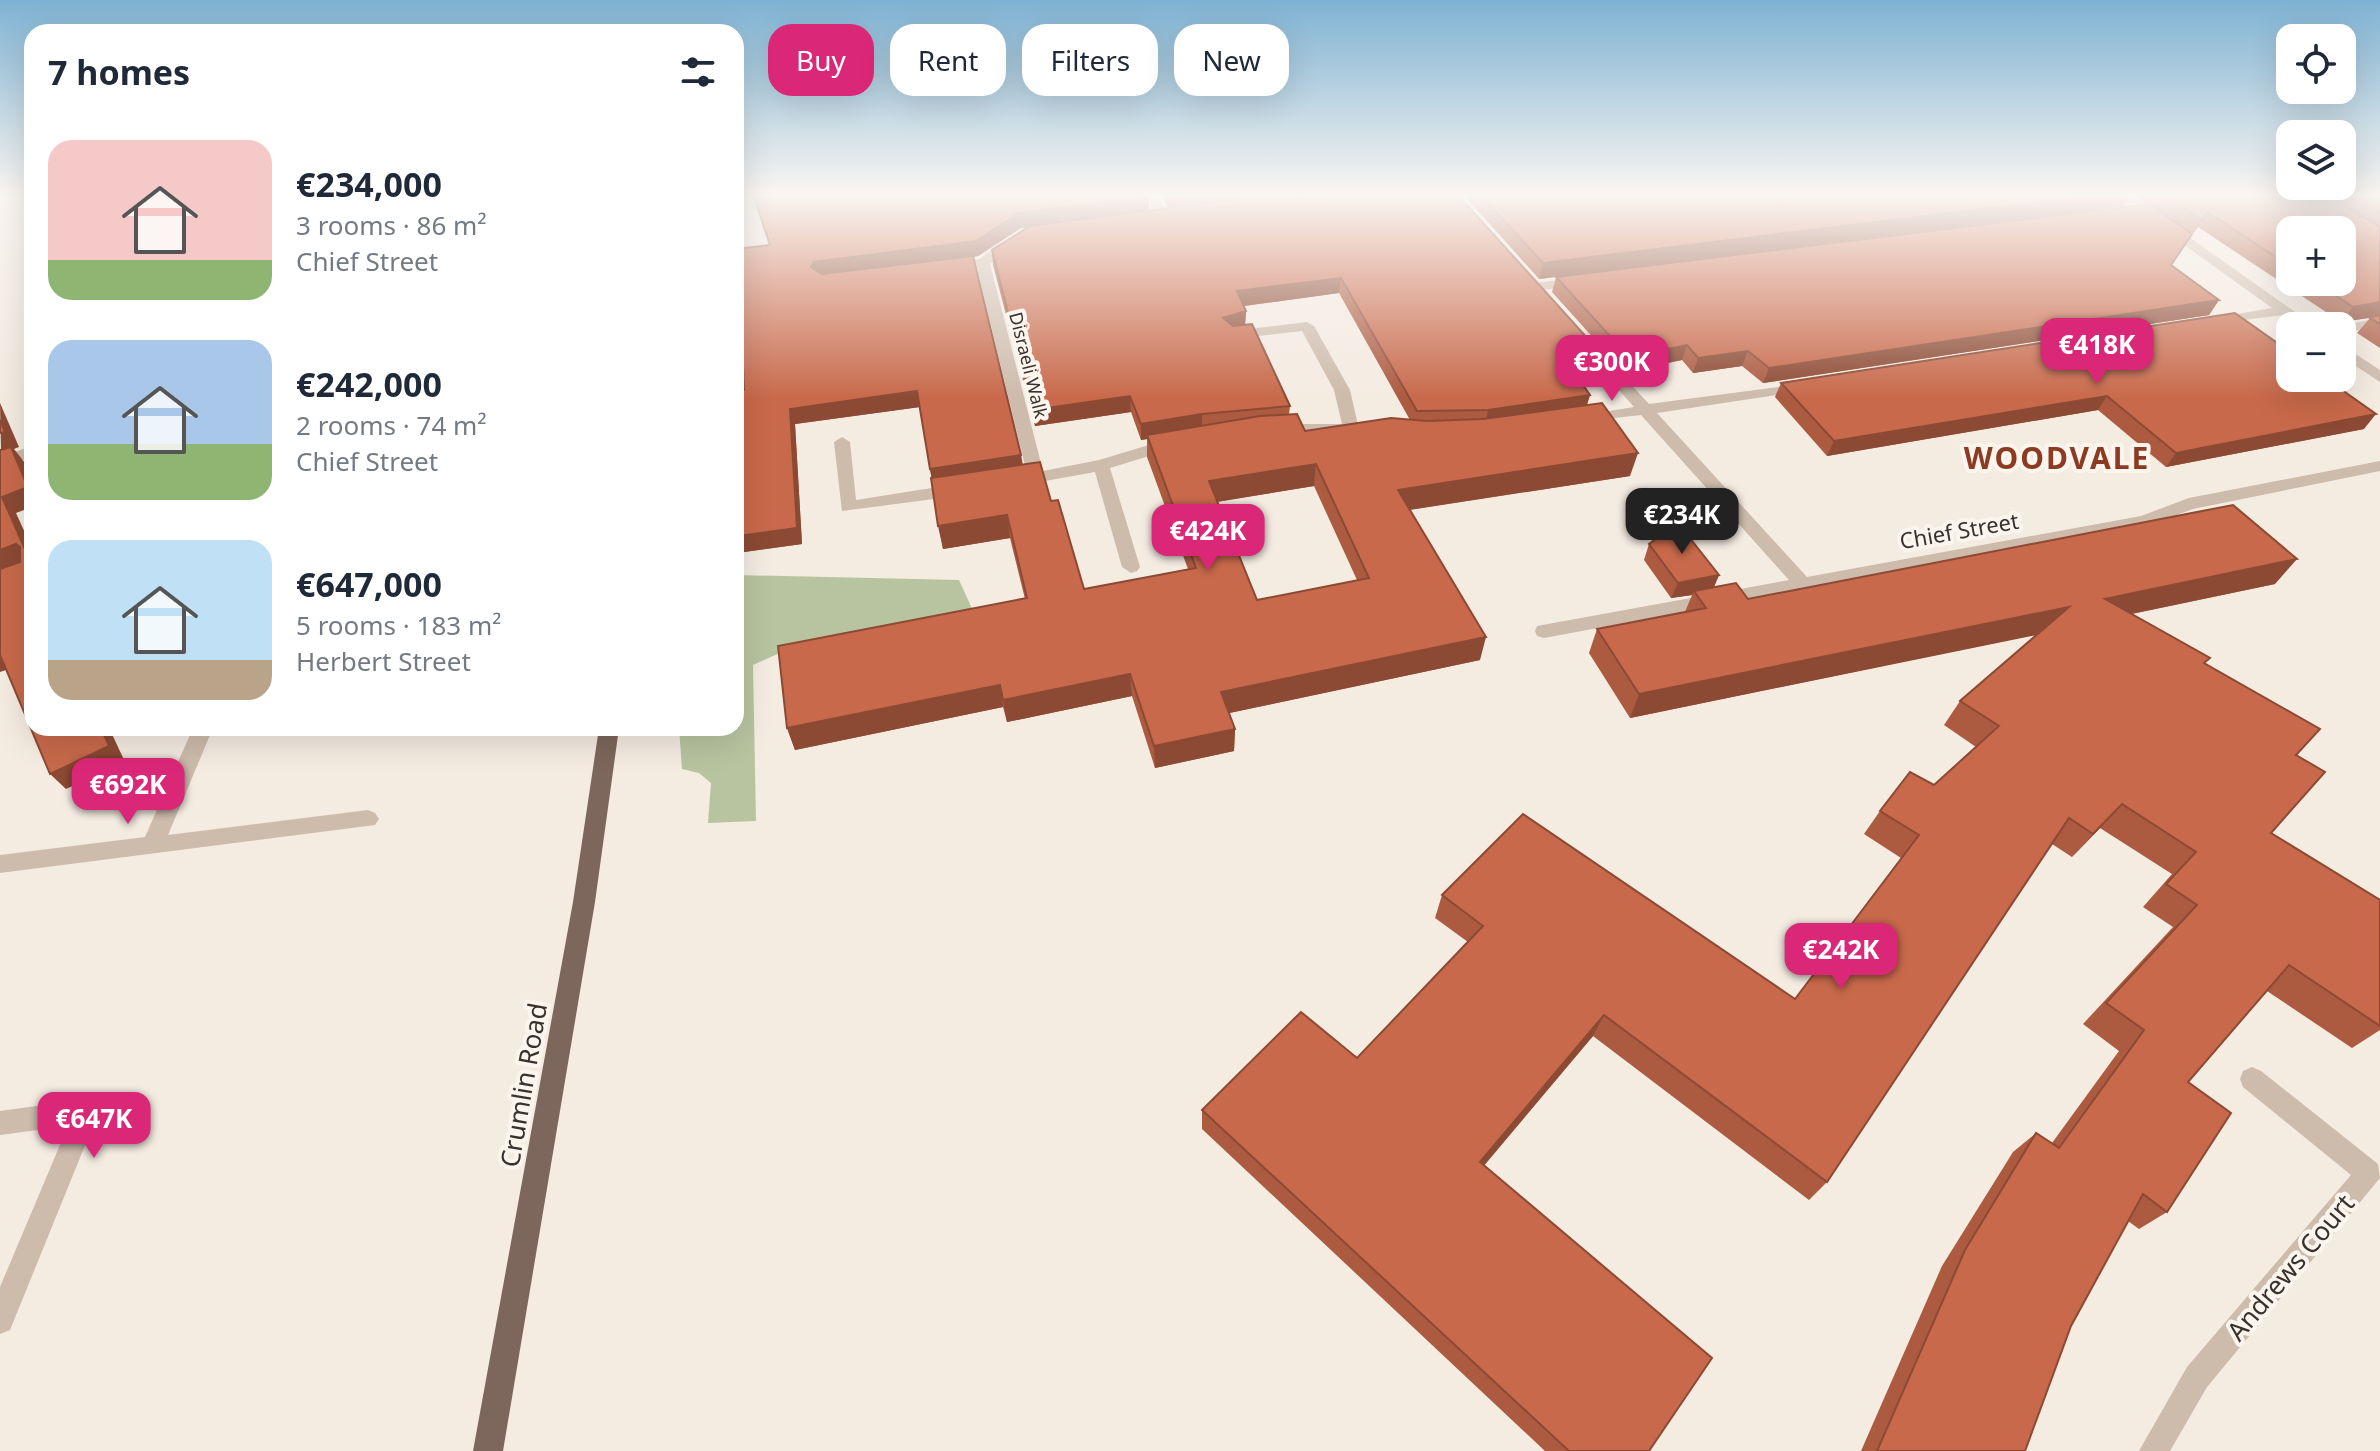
<!DOCTYPE html>
<meta charset="utf-8">
<style>
:root{--surface:#fff;--page:#f2f2f3;--text:#1f2937;--muted:#747a83;--accent:#db2777}
body{margin:0;font-family:"Noto Sans",sans-serif;background:var(--page);color:var(--text);height:100vh;display:flex;flex-direction:column;font-size:30px;white-space:nowrap}
*{box-sizing:border-box;margin:0}
p{font-size:26px;color:var(--muted)}
.icon{flex:none;width:44px;height:44px;fill:none;stroke:currentColor;stroke-width:2;stroke-linecap:round;stroke-linejoin:round}
.map{position:relative;flex:1;overflow:hidden}
.drawer{position:absolute;left:24px;top:24px;width:720px;height:712px;display:flex;flex-direction:column;background:var(--surface);border-radius:24px;box-shadow:0 8px 32px #0002}
.drawer>*{flex:none}
.banner{position:absolute;left:768px;top:24px;width:760px;height:72px;display:flex;gap:16px}
.fabs{position:absolute;left:2276px;top:24px;display:grid;gap:16px}
.fabs a{display:grid;place-items:center;width:80px;height:80px;border-radius:16px;background:var(--surface);box-shadow:0 8px 32px #0002;font-size:40px}
.price{position:absolute;translate:-50% -68px;padding:0 18px;border-radius:16px;background:var(--accent);color:#fff;font-size:26px;line-height:52px;filter:drop-shadow(0 2px 4px #0008)}
.price::after{content:'';position:absolute;left:50%;top:48px;width:24px;height:18px;margin-left:-12px;background:inherit;clip-path:polygon(0 0,100% 0,50% 100%)}
.price.active{background:#222;color:#fff}
ul{padding:0;list-style:none}
li{display:flex;align-items:center;gap:24px;height:200px;padding:0 24px}
li span{display:grid;place-items:center;flex:none;width:224px;height:160px;border-radius:24px;color:#555}
li>.icon{margin-inline-start:auto}
span .icon{width:96px;height:96px;fill:#fffc;stroke-width:1}
li b{font-size:34px}
h2{display:flex;justify-content:space-between;align-items:center;height:96px;padding:0 24px;font-size:34px}
.chip{padding:0 28px;border-radius:24px;background:var(--surface);box-shadow:0 8px 32px #0002;font-size:28px;line-height:72px}
.chip.active{background:var(--accent);color:#fff}
.map>svg:first-child{display:block}
.green{fill:#b8c4a0}
.lines{fill:none;stroke-linecap:round;stroke-linejoin:round}
.minor{fill:#cdbbac;fill-rule:evenodd}
.primary{fill:#7d675c;fill-rule:evenodd}
.wall{fill:#ac5a40;fill-rule:evenodd}
.shaded-wall{fill:#8c4a34}
.building{fill:#c8694b;stroke:#8c4a34;stroke-width:2;fill-rule:evenodd}
.labels{text-anchor:middle;dominant-baseline:central;stroke-width:8;stroke-linejoin:round;paint-order:stroke}
.far-street-label{font-size:18px;fill:#3b302b;stroke:#fbf5ee}
.street-label{font-size:22px;fill:#3b302b;stroke:#fbf5ee}
.near-street-label{font-size:26px;fill:#3b302b;stroke:#fbf5ee}
.district-label{font-size:30px;font-weight:bold;letter-spacing:2px;fill:#8c3b22;stroke:#fbf5ee}
</style>
<div class="map">
<svg width="2380" height="1451" viewBox="0 0 2380 1451">
<rect width="100%" height="100%" fill="#f4ebe1"/>
<path class="green" d="M736,575L959,580L975,615L804,642L753,665L756,821L708,823L711,783L699,773L682,769L679,728H736Z"/>
<g class="lines">
<g class="minor">
<path d="M1146,194H1158L1168,217L1166,220H1156Z"/>
<path d="M2113,194H2128L2315,326H2298L2283,315L2213,324V318L2272,308Z"/>
<path d="M1008,239L1020,242L990,264L1043,471L1099,460L1172,438L1180,443L1178,447L1110,468L1140,567L1137,571L1131,573L1122,567L1095,472L1017,486L1009,481L1011,477L1027,474L977,268L948,271L941,267L948,263L979,259Z"/>
<path d="M1578,278L1583,279V285L1534,291L1527,287L1534,283Z"/>
<path d="M2380,318V326L2342,333V326H2337Z"/>
<path d="M1307,322L1314,326L1350,390L1358,425L1363,429L1361,433H1273L1271,429L1279,424H1342L1334,390L1302,331L1232,339L1225,335L1232,331Z"/>
<path d="M1590,344L1595,346L1649,404L1809,383V389L1803,391L1657,413L1807,577L2141,516L2189,498L2380,461V471L2193,509L2144,527L1544,638L1537,636L1535,631L1537,626L1789,580L1641,415L1579,422V416L1634,407L1585,352L1582,349Z"/>
<path d="M2342,345L2380,370V382L2342,357Z"/>
<path d="M842,437L850,442L856,500L957,484L965,490L957,496L842,511L834,442Z"/>
<path d="M32,446V457L0,468V457Z"/>
<path d="M193,728H213L168,835L368,810L375,813L379,819L375,825L0,873V855L145,837Z"/>
<path d="M2252,1067L2261,1071L2378,1164L2380,1178L2207,1387L2170,1451H2139L2187,1367L2351,1175L2243,1087L2240,1079L2243,1071Z"/>
<path d="M87,1099L96,1103L99,1111L10,1330L0,1334V1287L68,1126L0,1135V1111Z"/>
</g>
<path class="primary" d="M599,728H619L595,902L503,1451H473L573,902Z"/>
</g>
<g class="wall">
<path d="M753,194H1148L1149,210L1168,208L1161,194H1457L1608,361L1604,376L1581,383L1590,395L1587,405L1630,476L1410,510L1480,660L1229,713L1235,729L1234,751L1155,768L1132,696L1007,722L1003,707L795,750L787,728L1025,599L1010,538L943,549L920,407L795,424L802,544L744,552L739,522H737L736,518V444L739,443L744,390L739,309L769,245ZM1027,227L992,250L993,265L1035,426L1131,412L1141,440L1147,439V457L1188,569L1084,589L1051,501L1023,465L1021,455L973,257L978,256L1021,228ZM1339,293L1410,420L1305,431L1289,414L1290,406L1245,325L1246,311L1244,306ZM1314,486L1357,580L1257,600L1217,502Z"/>
<path d="M1463,194H2130L2123,206L1539,279Z"/>
<path d="M2133,194H2380V348L2357,333L2370,318L2341,322L2198,227L2171,265L2219,300L2209,315L1763,383L1742,366L1693,373L1682,360L1624,372L1552,292L1556,277L2147,204ZM2290,230L2342,282H2290Z"/>
<path d="M2235,313L2364,429L2166,467L2098,410L1827,456L1775,397L1781,383Z"/>
<path d="M1649,544L1719,575L1714,587L1748,599L2275,584L2132,614L2204,664L2296,755L2271,833L2380,900V1030L2352,1048L2267,991L2188,1082L2167,1212L2139,1229L2128,1221L2071,1326L2025,1451H1861L1942,1266L2013,1152L2036,1133L2052,1143L2119,1051L2083,1024L2173,927L2143,907L2172,874L2100,828L2072,857L2052,844L1827,1182L1809,1200L1593,1036L1484,1165L1649,1451H1545L1202,1129V1110L1357,1058L1468,942L1435,918L1442,895L1795,999L1901,858L1864,834L1880,811L1934,785L1976,747L1944,725L1960,701L2038,634L1630,718L1589,653L1597,629L1685,612L1692,595L1671,598L1644,560Z"/>
</g>
<g class="shaded-wall">
<path d="M1168,194H1253V198L1168,209Z"/>
<path d="M1297,194H1343L1297,200Z"/>
<path d="M2103,194H2130L2123,206L1539,279L1543,263Z"/>
<path d="M1149,196V212L1021,228L978,256L818,277L811,267L814,262L1019,213Z"/>
<path d="M1341,278L1339,293L1236,307L1237,291Z"/>
<path d="M740,293L744,309H739L736,294Z"/>
<path d="M2219,300L2209,315L1763,383L1769,368Z"/>
<path d="M2380,302V316L2341,322L2353,307Z"/>
<path d="M1246,311L1245,326L1222,334L1223,318Z"/>
<path d="M1687,345L1682,360L1624,372L1629,357Z"/>
<path d="M1748,351L1742,366L1693,373L1698,358Z"/>
<path d="M1608,361L1604,376L1569,387L1573,371Z"/>
<path d="M917,391L920,407L795,424L802,544L744,552L739,536L790,409Z"/>
<path d="M1590,395L1585,410L1485,426L1488,410Z"/>
<path d="M1130,396L1131,412L1035,426L1033,410Z"/>
<path d="M2107,396L2098,410L1827,456L1834,441Z"/>
<path d="M0,403L19,447L14,449L25,463L32,479V507L16,513L32,548V565L0,572V550L16,544L29,558L2,497Z"/>
<path d="M1202,414V429L1147,435V439L1141,440V424Z"/>
<path d="M2376,414L2364,429L2166,467L2176,453Z"/>
<path d="M1638,453L1630,476L1394,512L1398,490Z"/>
<path d="M1021,455L1023,471L933,485L930,469Z"/>
<path d="M1316,464L1314,486L1209,503V481Z"/>
<path d="M736,505H738L744,521L737,522L736,518Z"/>
<path d="M1007,515L1010,538L943,549L938,526Z"/>
<path d="M2297,559L2275,584L2087,623L2105,599Z"/>
<path d="M1719,575L1712,591H1694L1692,595L1671,598L1678,583Z"/>
<path d="M2069,607L2051,632L1630,718L1639,694Z"/>
<path d="M1486,637L1480,660L1220,715L1221,692Z"/>
<path d="M0,652L15,667L0,672Z"/>
<path d="M1130,674L1132,696L1007,722L1003,700Z"/>
<path d="M1000,685L1003,707L795,750L787,728Z"/>
<path d="M101,728H120L111,732L125,762L66,789L50,774Z"/>
<path d="M1235,729L1234,751L1155,768L1154,746Z"/>
<path d="M2122,804L2100,828L2072,857L2093,834Z"/>
<path d="M1604,1015L1593,1036L1472,1180L1480,1162Z"/>
</g>
<g class="building">
<path d="M753,194H1148L1149,196L1019,213L976,241L814,262L811,267L822,274L973,256L1021,455L930,469L917,391L790,409L797,528L739,536L738,505H736V444L739,443V391L744,390L740,293L736,294V249L770,245Z"/>
<path d="M1338,194H1457L1608,361L1573,371L1590,395L1488,410L1417,411L1341,278L1237,291L1246,311L1223,318L1233,326L1252,324L1290,406L1202,414L1141,424L1130,396L1033,410L992,250L1030,226L1254,197L1298,199Z"/>
<path d="M1480,194H2103L1543,263Z"/>
<path d="M2164,194H2324L2380,227V302L2353,307L2315,282H2342V230H2290V266L2207,212L2202,220Z"/>
<path d="M2350,194H2380V213Z"/>
<path d="M2149,204L2192,234L2171,265L2219,300L1769,368L1748,351L1698,358L1687,345L1629,357L1556,277Z"/>
<path d="M2235,313L2290,352V378H2325L2376,414L2176,453L2107,396L1834,441L1781,383Z"/>
<path d="M2380,315V324L2370,318Z"/>
<path d="M1602,403L1638,453L1398,490L1486,637L1221,692L1235,729L1154,746L1130,674L1003,700L1000,685L787,728L778,646L1027,598L1007,515L938,526L931,478L1040,462L1051,501L1058,500L1084,589L1196,568L1147,435L1260,416L1297,414L1305,431L1391,418L1427,421L1483,419ZM1316,464L1369,578L1257,600L1209,481Z"/>
<path d="M0,420L5,432L0,433Z"/>
<path d="M11,447L28,487L2,497L32,565V728H101L109,746L50,774L0,655V569L20,562V547L16,544L0,550V450Z"/>
<path d="M2233,505L2297,559L2105,599L2210,658L2204,663L2320,729L2296,755L2325,772L2271,833L2380,900V1026L2289,965L2188,1082L2231,1113L2167,1212L2143,1194L2071,1326L2025,1451H1877L1965,1250L2036,1133L2059,1148L2144,1030L2106,1003L2197,905L2166,884L2196,852L2122,804L2093,834L2069,818L1827,1182L1604,1015L1480,1162L1712,1358L1649,1451H1569L1202,1110L1301,1012L1357,1058L1483,926L1442,895L1523,814L1795,999L1919,835L1880,811L1910,772L1934,785L1999,726L1960,701L2069,607L1639,694L1597,629L1706,608L1694,591L1736,583L1748,599Z"/>
<path d="M1678,523L1719,575L1678,583L1649,544Z"/>
</g>
<linearGradient id="sky" x2="0" y2="1"><stop stop-color="#7eb2d2"/><stop offset="0.49" stop-color="#faf6f2"/><stop offset="1" stop-color="#faf6f2" stop-opacity="0"/></linearGradient>
<rect width="2380" height="398" fill="url(#sky)"/>
<g class="labels">
<g class="far-street-label">
<text transform="translate(1029 365) rotate(76)">Disraeli Walk</text>
</g>
<g class="street-label">
<text transform="translate(1959 530) rotate(-10)">Chief Street</text>
</g>
<g class="near-street-label">
<text transform="translate(523 1085) rotate(-80)">Crumlin Road</text>
<text transform="translate(2290 1267) rotate(-50)">Andrews Court</text>
</g>
<g class="district-label">
<text x="2057" y="457">WOODVALE</text>
</g>
</g>
</svg>
<div class="fabs">
<a><svg class="icon" aria-label="locate" viewBox="0 0 24 24"><circle cx="12" cy="12" r="6"/><path d="M12 2v4M12 18v4M2 12h4M18 12h4"/></svg></a>
<a><svg class="icon" aria-label="layers" viewBox="0 0 24 24"><path d="M12 4l9 5-9 5-9-5zM3 14l9 5 9-5"/></svg></a>
<a>+</a>
<a>−</a>
</div>
<b class="price" style="left:2097px;top:386px">€418K</b>
<b class="price" style="left:1612px;top:403px">€300K</b>
<b class="price active" style="left:1682px;top:556px">€234K</b>
<b class="price" style="left:1208px;top:572px">€424K</b>
<b class="price" style="left:128px;top:826px">€692K</b>
<b class="price" style="left:1841px;top:991px">€242K</b>
<b class="price" style="left:94px;top:1160px">€647K</b>
<div class="banner">
<a class="chip active">Buy</a>
<a class="chip">Rent</a>
<a class="chip">Filters</a>
<a class="chip">New</a>
</div>
<section class="drawer">
<h2>7 homes<svg class="icon" aria-label="filters" viewBox="0 0 24 24"><path d="M4 7h16M4 17h16"/><circle cx="9" cy="7" r="2"/><circle cx="15" cy="17" r="2"/></svg></h2>
<ul>
<li><span style="background:linear-gradient(#f6c9c9 75%,#8fb573 0)"><svg class="icon" aria-label="home" viewBox="0 0 24 24"><path d="M3 11l9-7 9 7M6 9v11h12V9"/></svg></span><div><b>€234,000</b><p>3 rooms · 86 m²</p><p>Chief Street</p></div></li>
<li><span style="background:linear-gradient(#a9c7e8 65%,#8fb573 0)"><svg class="icon" aria-label="home" viewBox="0 0 24 24"><path d="M3 11l9-7 9 7M6 9v11h12V9"/></svg></span><div><b>€242,000</b><p>2 rooms · 74 m²</p><p>Chief Street</p></div></li>
<li><span style="background:linear-gradient(#bfe0f5 75%,#b9a48a 0)"><svg class="icon" aria-label="home" viewBox="0 0 24 24"><path d="M3 11l9-7 9 7M6 9v11h12V9"/></svg></span><div><b>€647,000</b><p>5 rooms · 183 m²</p><p>Herbert Street</p></div></li>
</ul>
</section>
</div>
